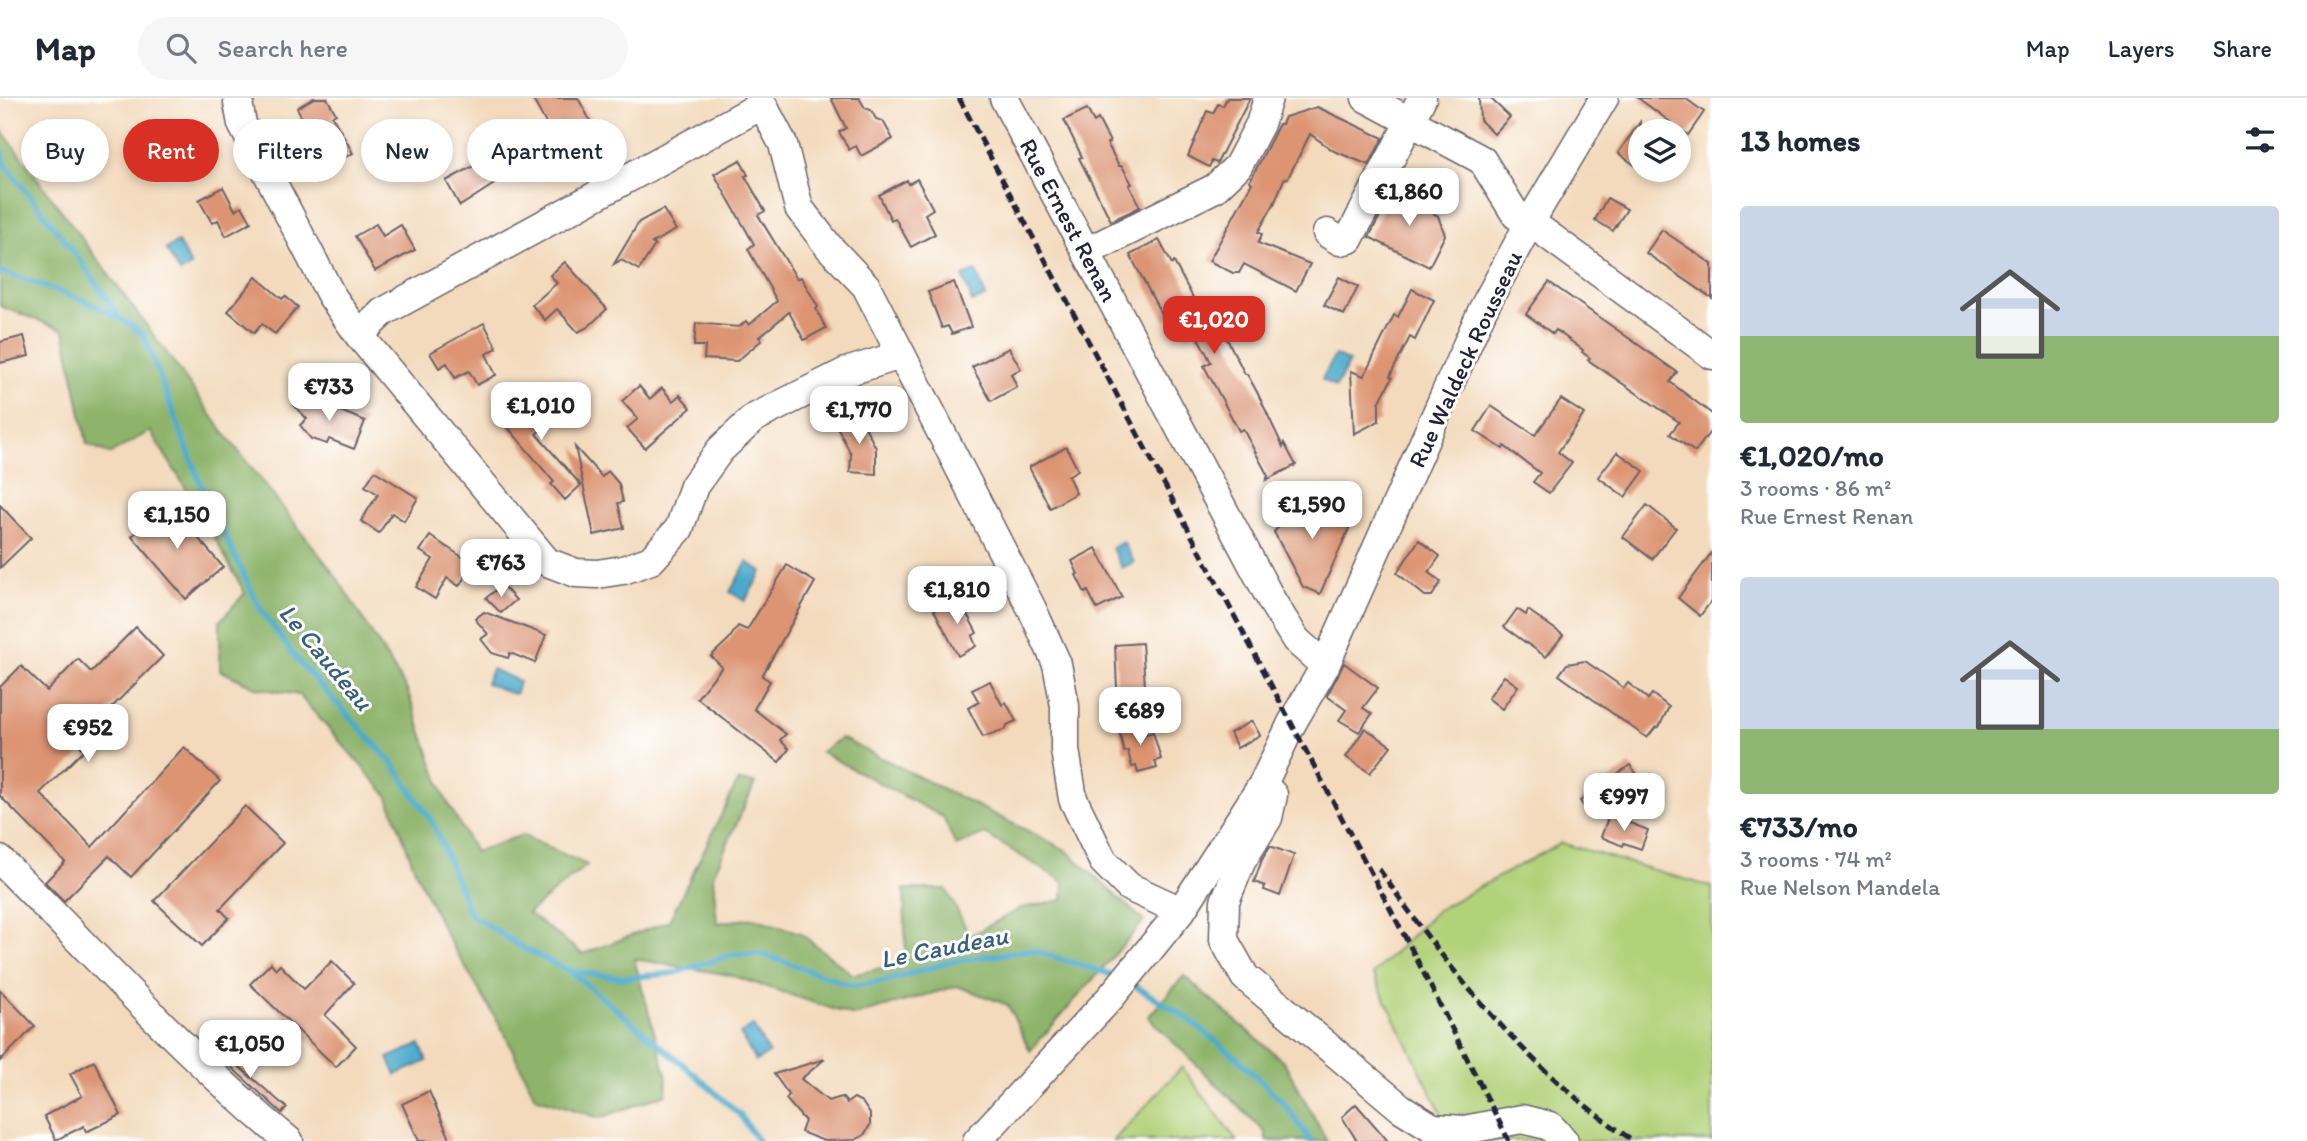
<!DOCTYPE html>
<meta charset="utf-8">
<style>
:root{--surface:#fff;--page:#f6f6f7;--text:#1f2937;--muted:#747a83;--line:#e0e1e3;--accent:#d93025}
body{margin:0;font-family:Itim,sans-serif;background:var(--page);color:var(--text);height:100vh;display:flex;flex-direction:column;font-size:26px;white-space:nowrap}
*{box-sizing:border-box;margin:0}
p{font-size:23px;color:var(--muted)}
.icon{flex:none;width:38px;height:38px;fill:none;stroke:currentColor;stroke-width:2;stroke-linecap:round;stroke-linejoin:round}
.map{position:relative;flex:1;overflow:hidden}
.details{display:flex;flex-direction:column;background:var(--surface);width:595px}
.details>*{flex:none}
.banner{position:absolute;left:21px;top:21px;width:665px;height:63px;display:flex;gap:14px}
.buttons{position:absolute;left:1628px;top:21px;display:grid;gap:14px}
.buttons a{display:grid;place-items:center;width:63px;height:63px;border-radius:50%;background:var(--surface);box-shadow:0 4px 10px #0003;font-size:35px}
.price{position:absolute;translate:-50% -60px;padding:0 16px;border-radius:14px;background:#fff;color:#222;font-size:23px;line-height:46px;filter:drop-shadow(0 2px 4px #0008)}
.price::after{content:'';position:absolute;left:50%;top:42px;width:21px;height:16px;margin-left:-10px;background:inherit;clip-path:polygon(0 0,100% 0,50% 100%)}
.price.on{background:var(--accent);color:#fff}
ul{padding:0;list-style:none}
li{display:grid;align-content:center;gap:14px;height:371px;padding:0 28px}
li span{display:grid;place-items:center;height:217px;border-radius:7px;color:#555}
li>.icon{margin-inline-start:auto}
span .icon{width:126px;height:126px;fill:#fffc;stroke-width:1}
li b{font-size:30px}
h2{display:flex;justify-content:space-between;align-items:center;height:84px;padding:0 28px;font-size:30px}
.pill{padding:0 24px;border-radius:32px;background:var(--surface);box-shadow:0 4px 10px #0003;font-size:24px;line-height:63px}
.pill.on{background:var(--accent);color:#fff}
header{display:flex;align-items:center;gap:42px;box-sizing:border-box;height:98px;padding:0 35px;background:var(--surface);border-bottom:2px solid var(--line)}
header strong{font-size:33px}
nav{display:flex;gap:38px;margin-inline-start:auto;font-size:24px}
.search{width:490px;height:63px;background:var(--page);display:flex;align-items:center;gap:18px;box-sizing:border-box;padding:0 24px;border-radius:38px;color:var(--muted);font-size:26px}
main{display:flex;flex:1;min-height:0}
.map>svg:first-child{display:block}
.green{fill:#b2d27a;stroke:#6a7a5a;stroke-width:2}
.forest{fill:#8db46a;stroke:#586b52;stroke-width:2}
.water{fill:#4caacb;stroke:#376683;stroke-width:2}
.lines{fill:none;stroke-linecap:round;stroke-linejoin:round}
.stream{stroke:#4caacb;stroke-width:6}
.building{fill:#dc9473}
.minor-casing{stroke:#6b6268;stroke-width:31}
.minor{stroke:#fff;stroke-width:28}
.rail{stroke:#22223b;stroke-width:5;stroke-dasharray:10 5;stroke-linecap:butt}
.labels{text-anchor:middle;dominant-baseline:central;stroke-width:6;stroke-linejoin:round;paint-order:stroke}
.street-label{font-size:24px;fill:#22223b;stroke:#fff}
.water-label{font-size:26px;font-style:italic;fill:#355f7c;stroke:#fff}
</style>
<header>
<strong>Map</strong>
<div class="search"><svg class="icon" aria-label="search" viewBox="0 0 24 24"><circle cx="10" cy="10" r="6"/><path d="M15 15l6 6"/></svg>Search here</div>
<nav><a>Map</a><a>Layers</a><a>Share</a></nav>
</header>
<main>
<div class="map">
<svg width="1712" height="1043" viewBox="0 0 1712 1043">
<rect width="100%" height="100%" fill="#fff"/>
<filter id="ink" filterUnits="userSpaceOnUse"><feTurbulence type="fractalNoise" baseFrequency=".0143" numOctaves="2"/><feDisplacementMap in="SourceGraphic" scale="14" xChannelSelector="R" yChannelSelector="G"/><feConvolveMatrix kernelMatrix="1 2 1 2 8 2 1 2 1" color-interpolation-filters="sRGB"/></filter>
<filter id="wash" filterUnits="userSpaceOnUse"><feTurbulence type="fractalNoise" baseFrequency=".00686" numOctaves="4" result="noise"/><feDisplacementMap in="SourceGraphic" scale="28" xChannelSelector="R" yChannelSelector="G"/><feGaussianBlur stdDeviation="1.57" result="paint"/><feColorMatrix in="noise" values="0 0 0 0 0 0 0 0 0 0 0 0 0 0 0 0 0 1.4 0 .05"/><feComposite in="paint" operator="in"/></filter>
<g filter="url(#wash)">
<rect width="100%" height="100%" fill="#f3dabc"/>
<g class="green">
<path d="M1561,745L1712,789V1043H1455L1373,876L1437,812Z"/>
<path d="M1182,969L1237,1043H1113Z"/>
</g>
<g class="forest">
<path d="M0,30L172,262L222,332L336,478L407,592L444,698L475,754L522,737L587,767L528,815L583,856L669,823L738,683L755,685L713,777L717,825L754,820L800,835L853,877L906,864L904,791H946L970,838L1021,810L1063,802L1064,784L985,736L956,748L943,719L821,654L841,640L1066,752L1144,823L1030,953L1008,907L957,888L854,918L730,877L634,861L667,980L666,996L600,1020L535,999L504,934L445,835L417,777L387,697L299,597L257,590L220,572V523L245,495L197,408L150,333L110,356L87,346L64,232L0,208Z"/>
<path d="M1184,878L1284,964L1327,1043H1266V1035L1148,919Z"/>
</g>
<g class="water">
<path d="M178,144L191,168L180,175L166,151Z"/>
<path d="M976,173L986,199L972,204L963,178Z"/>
<path d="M1335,257L1349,264L1336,289L1322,281Z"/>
<path d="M1123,444L1134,464L1122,470L1112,450Z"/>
<path d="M747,464L762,473L745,503L730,494Z"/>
<path d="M492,571L519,583L516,595L513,596L486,585Z"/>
<path d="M753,928L769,955L756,963L740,936Z"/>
<path d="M420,946L427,963L396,977L388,960Z"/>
</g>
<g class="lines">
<g class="stream">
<path d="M0,51L3,54L4,65L80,162L117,216"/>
<path d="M0,173C49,191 104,204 144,237L204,395L261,512L298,563L394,667L433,725L470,816L523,850L569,873L624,880L674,875L735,856H762L853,888L885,883L953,863L1032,852L1116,878"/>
<path d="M571,874L691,973L740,1017L758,1043"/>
<path d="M1132,886L1187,920L1236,959L1284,1005L1311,1043"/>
</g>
</g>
<g id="blocks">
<g class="building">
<path d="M314,0H327L336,16L332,18L353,55L327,69L306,32L308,31L297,10Z"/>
<path d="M532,0H578L593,28L568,42L576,57L553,69L540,45L553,38Z"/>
<path d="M831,0H859L865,10L871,12L876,21L883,23L893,41L861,58L856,48L849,52L839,34L846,30Z"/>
<path d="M1227,0H1250L1217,65L1212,63L1209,69L1188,58L1207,13L1213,15L1218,6L1223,8Z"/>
<path d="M1479,0H1490L1510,19L1494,36L1480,22Z"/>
<path d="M1638,0H1685L1704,14L1688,37Z"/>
<path d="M1317,9L1383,40L1369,67L1334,53L1310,36L1288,80L1284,81L1274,106L1258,134L1262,136L1258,145L1310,166L1296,193L1244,166L1239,175H1233L1209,163L1252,85L1250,83L1279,26H1282L1285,19Z"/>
<path d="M1087,11L1094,24L1098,21L1110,44L1107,45L1119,68H1122L1132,86L1129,87L1140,109L1111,123L1079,60L1082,59L1064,22Z"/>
<path d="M1640,24V71L1618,55Z"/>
<path d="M490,59L502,81L460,108L446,83Z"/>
<path d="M740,62L748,77L745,78L765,113L758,117L797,181L801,179L818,209L816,211L826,230L804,242L789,214L759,239L762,242L737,263L704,261L705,248H694L696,225L739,229L746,223L749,227L777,203L748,151L754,146L714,76Z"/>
<path d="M917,81L933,111L925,116L935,136L911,149L895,120L891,122L879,97L907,82L908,86Z"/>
<path d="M1397,84L1409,90L1404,99L1438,118L1445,137L1429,169L1369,139Z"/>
<path d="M223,89L235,112L242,108L251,124L226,138L218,122L212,125L199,102Z"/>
<path d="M1607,100L1627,111L1613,133L1595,122Z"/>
<path d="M663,111L676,132L652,145L655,147L639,172L621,162L614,166L639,124Z"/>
<path d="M376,126L383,138L401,127L415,152L375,173L355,138Z"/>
<path d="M1662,132L1712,166V200L1646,155Z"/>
<path d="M1159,142L1172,166L1174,164L1197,207L1207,202L1245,276H1247L1257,294L1283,349L1284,345L1296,367L1266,382L1268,378L1243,331L1239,333L1204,268L1211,264L1195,234L1187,237L1177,217L1165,223L1130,157Z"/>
<path d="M565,164L607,211L588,229L578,234L557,211L545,222L532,207L557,185L550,177Z"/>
<path d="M256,179L282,201L285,198L298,209L275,236L262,226L254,235L228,213Z"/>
<path d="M1339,179L1358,189L1344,217L1324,207Z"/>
<path d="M954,184L971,229L952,236L948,228L942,230L928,194Z"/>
<path d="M1549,184L1677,274L1670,284L1712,316V331L1695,354L1670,336L1679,324L1588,262L1590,260L1582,254L1583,252L1556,232L1553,236L1526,216Z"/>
<path d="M1412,191L1434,202L1415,242L1410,239L1390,278L1392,280L1379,305V323L1354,336L1351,273L1364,278L1394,217L1398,219Z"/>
<path d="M484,225L497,250L486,256L496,277L477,287L469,273L455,280L447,265L439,270L430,255Z"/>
<path d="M24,238L29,258L0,265V244Z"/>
<path d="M1009,250L1021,271L1011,276L1017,289L991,303L972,269Z"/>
<path d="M321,272L335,288L318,302L305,286Z"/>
<path d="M639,288L650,301L662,290L673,303L680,297L691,310L645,350L627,330L638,321L622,303Z"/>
<path d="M304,298L365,323L354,351L329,341L327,346L311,341L300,327L307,321L294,307Z"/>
<path d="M547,298L561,315L536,336L581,387L565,402L551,386L554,384L500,320L520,303L528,314Z"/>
<path d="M1561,301L1584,316L1558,354L1572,365L1549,395L1533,384L1540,375L1504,348L1503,351L1475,333L1491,308L1535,337Z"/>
<path d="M859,317L876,350V376L850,374L851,356L837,329Z"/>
<path d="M575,349L602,379L608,373L619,386L623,404L618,405L624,430L594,437Z"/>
<path d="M1066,349L1078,372L1068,378L1076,395L1050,410L1029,369Z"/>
<path d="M1617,354L1644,373L1625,399L1598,379Z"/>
<path d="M375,373L418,400L404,423L392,415L379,435L361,423L378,396L365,388Z"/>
<path d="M1310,394L1350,428L1320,496L1303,489L1274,434Z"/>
<path d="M169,406L223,469L186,501L132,438Z"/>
<path d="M0,407L31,440L0,470Z"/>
<path d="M1647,407L1676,430L1652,461L1623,439Z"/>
<path d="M430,438L473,466L459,488L447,480L435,501L416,489L433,461L420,453Z"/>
<path d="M1419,442L1440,458L1429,474L1441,484L1432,498H1425L1397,475Z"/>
<path d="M1096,450L1122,499L1097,511L1088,493L1085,495L1076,477L1078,476L1072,463Z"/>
<path d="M1712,454V502L1700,518L1678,500Z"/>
<path d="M787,467L815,484L762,578L770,583L754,611L786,636L780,642L789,651L779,664L697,600L722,569L711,558L729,541L738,528L747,532Z"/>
<path d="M502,487L516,502L501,515L486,500Z"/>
<path d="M958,499L977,535L972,538L976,548L958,558L934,512Z"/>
<path d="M1517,511L1526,517L1528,512L1563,537L1546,559L1504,529Z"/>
<path d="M484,514L546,537L535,565L510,555L508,560L492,555L481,541L488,536L475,521Z"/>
<path d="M136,529L163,558L77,644L84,652L40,695L92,749L184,649L220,683L131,779L109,758L64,803L45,784L65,764L0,698V589L21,568L47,593L78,561L91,574Z"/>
<path d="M1142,545L1145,588L1117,590L1115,547Z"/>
<path d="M1585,563L1624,590L1628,585L1648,601L1652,596L1669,609L1659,629L1655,630L1647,640L1559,577L1567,566Z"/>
<path d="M1344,565L1378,590L1363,610L1372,616L1359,634L1339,622L1346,612L1327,598Z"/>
<path d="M1504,578L1518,588L1502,611L1488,600Z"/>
<path d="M990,583L1002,607L1006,604L1016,623L1007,627L1006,631L983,639L968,610L979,604L972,592Z"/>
<path d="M1252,623L1260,637L1237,650L1230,635Z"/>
<path d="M1143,624L1146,636L1153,634L1161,661L1155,663L1157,670L1138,675L1136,668L1132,669L1128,653L1124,654L1119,631Z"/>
<path d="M1365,630L1391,648L1370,675L1346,659Z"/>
<path d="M1630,667L1642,683L1591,719L1580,703Z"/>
<path d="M245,708L283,745L220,811L229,820L202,848L154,803Z"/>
<path d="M1609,717L1648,732L1641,751L1624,745L1623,748L1601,739Z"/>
<path d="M1270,748L1294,757L1280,798L1264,792L1265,788L1254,784L1262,762Z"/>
<path d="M332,863L354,885L325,917L356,948L336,969L250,886L271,865L276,871L280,867L304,891Z"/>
<path d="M0,892L35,928L0,963Z"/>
<path d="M212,945L287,1010L282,1015L209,949Z"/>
<path d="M825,961L801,981L828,1003L842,999L847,1005L854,1000L862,1004L870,1016V1027L864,1037L855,1042L824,1043L801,1034L805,1023L786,1001L789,997L774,976Z"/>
<path d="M94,963L121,1017L86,1034L84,1028L56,1042L44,1018L82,998L70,976Z"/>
<path d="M429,993L451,1043H419L402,1006Z"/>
<path d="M1356,1006L1388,1043H1357L1342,1019Z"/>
</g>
</g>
</g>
<g filter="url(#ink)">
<use href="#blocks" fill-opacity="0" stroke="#6b6268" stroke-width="2"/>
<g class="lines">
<g class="minor-casing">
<g id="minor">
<path d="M240,0L238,5L242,26L331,197L359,237L547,464L576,475L597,476L623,472L651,462L679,431L694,388L720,352L754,320L846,274L901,257"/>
<path d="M759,0L783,46L799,110L829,149L866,188L1032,511L1057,566L1065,608V652L1073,701L1103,763L1129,789L1181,813"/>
<path d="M1004,0L1273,505L1296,542L1325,568"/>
<path d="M1366,0L1482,62L1516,117L1530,124L1712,257"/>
<path d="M1327,135L1340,143L1349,141L1422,0"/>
<path d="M1086,154L1215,90L1238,68L1260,26L1268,0"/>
<path d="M359,237L383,214L762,7"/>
<path d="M1263,686L1273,697L1268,720L1241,764L1225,803L1224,842L1245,879L1401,1010L1433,1030L1464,1032L1522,1021L1550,1028L1564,1043"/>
<path d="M0,762C96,857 185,958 289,1043"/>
<path d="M977,1043L1111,899L1181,813L1263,686L1292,625L1325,568L1338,538L1482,213L1530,124L1604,0"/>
</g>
</g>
<use href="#minor" class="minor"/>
<g class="rail">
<path d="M959,0L1412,852L1509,1043"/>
<path d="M1379,771C1450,873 1529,974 1634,1043"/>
</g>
</g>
</g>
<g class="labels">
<g class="street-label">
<text transform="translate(1069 122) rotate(62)">Rue Ernest Renan</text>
<text transform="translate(1465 261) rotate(-65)">Rue Waldeck Rousseau</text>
</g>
<g class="water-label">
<text transform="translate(326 559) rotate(50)">Le Caudeau</text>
<text transform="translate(944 849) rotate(-11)">Le Caudeau</text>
</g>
</g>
</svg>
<div class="buttons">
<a><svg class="icon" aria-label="layers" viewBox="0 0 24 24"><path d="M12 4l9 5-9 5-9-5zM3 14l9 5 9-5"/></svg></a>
</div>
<b class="price" style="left:1409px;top:130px">€1,860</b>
<b class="price on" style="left:1214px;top:258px">€1,020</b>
<b class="price" style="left:329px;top:325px">€733</b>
<b class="price" style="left:541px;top:344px">€1,010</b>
<b class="price" style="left:859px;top:348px">€1,770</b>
<b class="price" style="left:1312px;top:443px">€1,590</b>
<b class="price" style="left:177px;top:453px">€1,150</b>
<b class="price" style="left:501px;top:501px">€763</b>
<b class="price" style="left:957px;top:528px">€1,810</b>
<b class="price" style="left:1140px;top:649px">€689</b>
<b class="price" style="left:88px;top:666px">€952</b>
<b class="price" style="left:1624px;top:735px">€997</b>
<b class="price" style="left:250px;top:982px">€1,050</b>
<div class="banner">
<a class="pill">Buy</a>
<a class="pill on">Rent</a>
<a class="pill">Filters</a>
<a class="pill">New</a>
<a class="pill">Apartment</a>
</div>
</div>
<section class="details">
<h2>13 homes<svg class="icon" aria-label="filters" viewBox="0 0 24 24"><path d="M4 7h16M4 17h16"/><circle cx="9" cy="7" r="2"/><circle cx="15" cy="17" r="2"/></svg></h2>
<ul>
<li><span style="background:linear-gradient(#c9d6e8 60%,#8fb573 0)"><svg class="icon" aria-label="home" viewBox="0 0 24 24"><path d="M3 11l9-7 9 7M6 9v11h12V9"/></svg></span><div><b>€1,020/mo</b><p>3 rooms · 86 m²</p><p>Rue Ernest Renan</p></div></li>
<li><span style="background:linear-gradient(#c9d6e8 70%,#8fb573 0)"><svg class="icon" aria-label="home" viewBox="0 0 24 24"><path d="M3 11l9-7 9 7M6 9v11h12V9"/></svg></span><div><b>€733/mo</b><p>3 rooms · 74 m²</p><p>Rue Nelson Mandela</p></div></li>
</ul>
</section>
</main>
